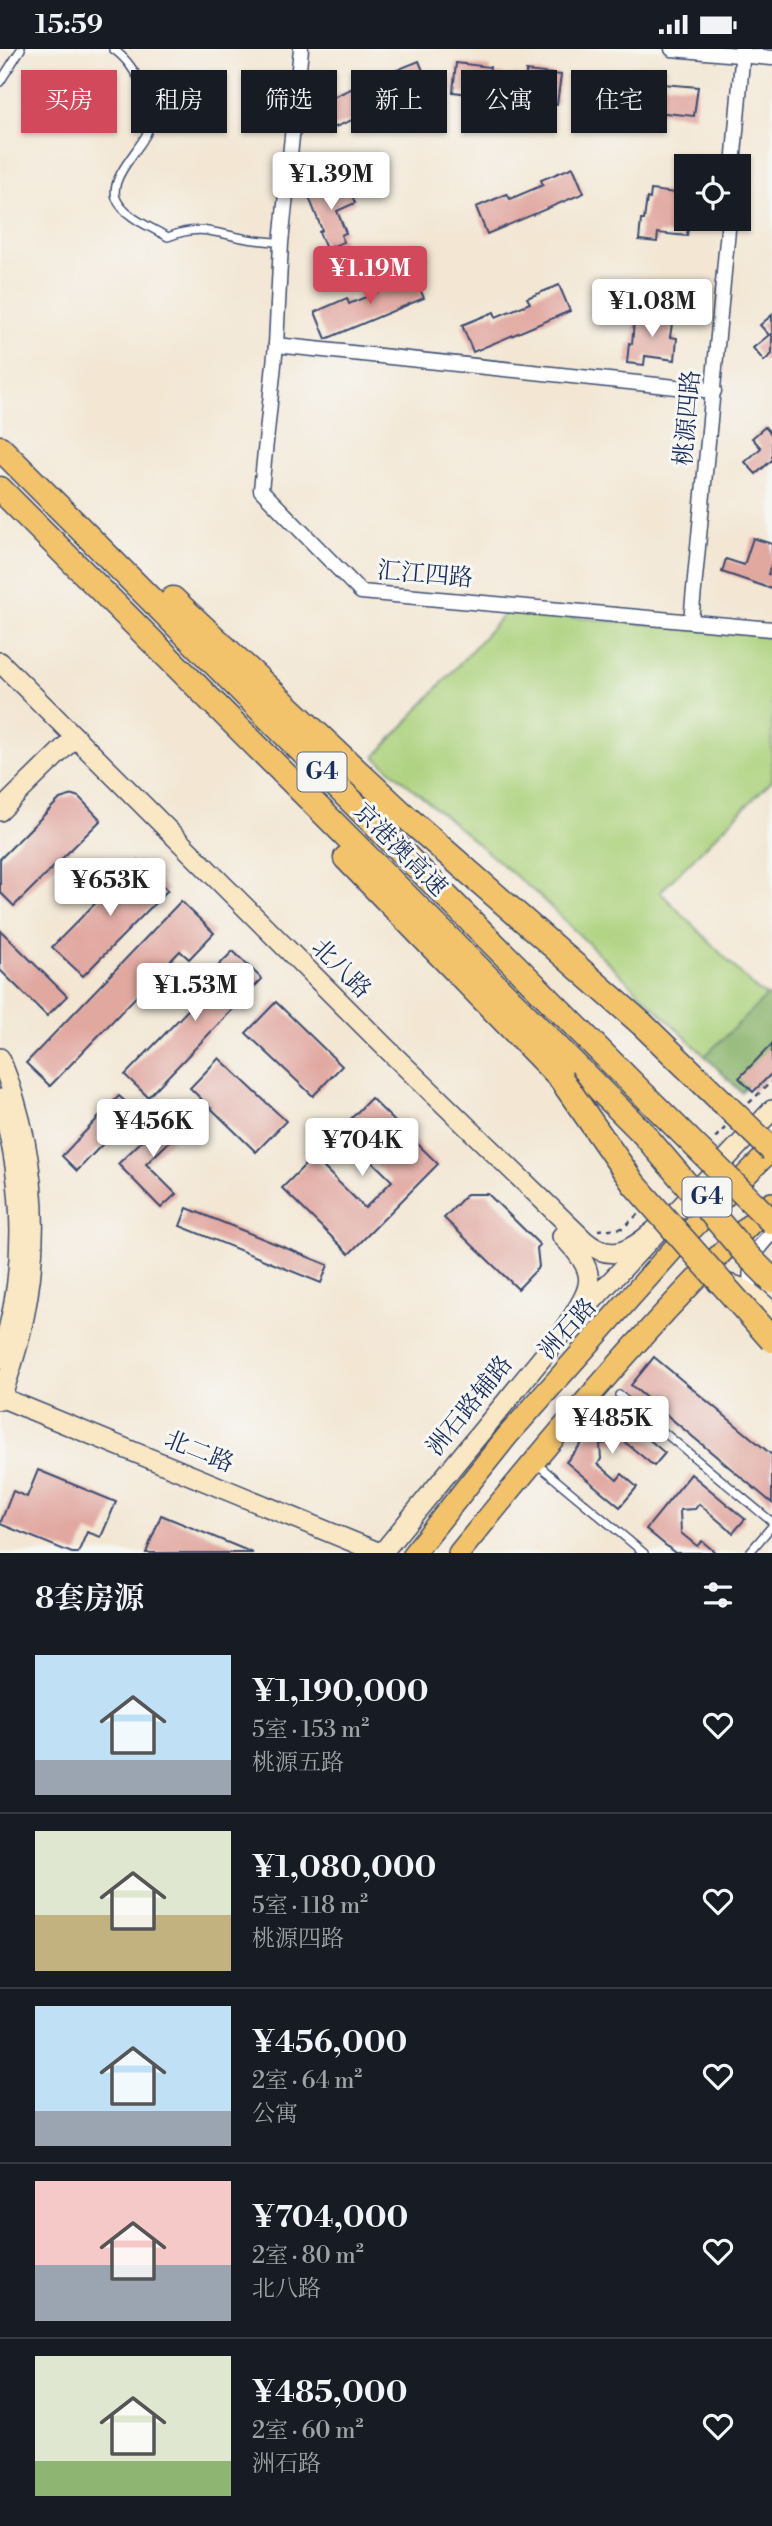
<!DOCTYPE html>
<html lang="zh">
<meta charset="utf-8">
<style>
:root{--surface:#171b24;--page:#20242c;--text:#f1f3f6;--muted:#9ea1a6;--line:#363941;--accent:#d1495b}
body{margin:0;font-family:"Libre Bodoni","Noto Serif SC",serif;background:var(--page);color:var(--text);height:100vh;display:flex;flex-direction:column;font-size:26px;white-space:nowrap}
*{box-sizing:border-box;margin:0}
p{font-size:23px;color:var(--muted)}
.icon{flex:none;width:38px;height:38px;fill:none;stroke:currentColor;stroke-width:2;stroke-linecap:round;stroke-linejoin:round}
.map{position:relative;height:1504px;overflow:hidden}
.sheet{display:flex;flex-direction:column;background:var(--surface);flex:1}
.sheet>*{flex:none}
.hud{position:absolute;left:21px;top:21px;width:732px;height:63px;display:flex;gap:14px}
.buttons{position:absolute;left:674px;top:105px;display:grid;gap:14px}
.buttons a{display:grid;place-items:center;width:77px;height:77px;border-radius:0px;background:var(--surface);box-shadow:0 2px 5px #0004;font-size:35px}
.price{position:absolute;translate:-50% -60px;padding:0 16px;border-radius:7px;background:#fff;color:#222;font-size:23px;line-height:46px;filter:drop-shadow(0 2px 4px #0008)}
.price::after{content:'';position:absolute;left:50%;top:42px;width:21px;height:16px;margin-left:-10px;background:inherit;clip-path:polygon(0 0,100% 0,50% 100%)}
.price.active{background:var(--accent);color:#fff}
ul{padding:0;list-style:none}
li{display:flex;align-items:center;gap:21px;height:175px;padding:0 35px}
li+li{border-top:2px solid var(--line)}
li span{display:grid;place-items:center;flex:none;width:196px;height:140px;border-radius:0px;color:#555}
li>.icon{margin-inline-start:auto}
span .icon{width:84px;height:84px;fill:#fffc;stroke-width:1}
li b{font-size:30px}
h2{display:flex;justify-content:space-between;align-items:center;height:84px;padding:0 35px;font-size:30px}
.pill{padding:0 24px;border-radius:0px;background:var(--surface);box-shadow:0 2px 5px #0004;font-size:24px;line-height:63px}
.pill.active{background:var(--accent);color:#fff}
.status{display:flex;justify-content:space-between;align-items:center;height:49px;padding:0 35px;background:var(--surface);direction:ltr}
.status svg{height:19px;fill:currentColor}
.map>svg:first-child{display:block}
.green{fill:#acd17b;stroke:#64806c;stroke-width:2}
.forest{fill:#89b36b;stroke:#527164;stroke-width:2}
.building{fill:#e1a8a0}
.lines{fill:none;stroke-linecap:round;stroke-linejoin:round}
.lane-casing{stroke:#3b4b70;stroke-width:10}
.street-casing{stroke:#3b4b70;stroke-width:17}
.secondary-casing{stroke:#3b4b70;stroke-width:22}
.primary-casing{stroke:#3b4b70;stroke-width:24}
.highway-casing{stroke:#3b4b70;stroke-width:27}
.path{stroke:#3b4b70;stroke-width:2.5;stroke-dasharray:5 5;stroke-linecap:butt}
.lane{stroke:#fff;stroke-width:7}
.street{stroke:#fff;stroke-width:14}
.secondary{stroke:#fae7c3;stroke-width:19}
.primary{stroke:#f2c36a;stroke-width:21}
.highway{stroke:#f2c36a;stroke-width:24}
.highway-bridge-casing{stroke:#3b4b70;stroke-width:27;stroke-linecap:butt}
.highway-bridge{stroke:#f2c36a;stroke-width:24}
.labels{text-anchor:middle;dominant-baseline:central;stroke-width:6;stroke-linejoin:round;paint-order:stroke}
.shield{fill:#f6f6f2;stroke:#5d6b8a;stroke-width:2}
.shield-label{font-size:23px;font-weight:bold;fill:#1b2f5e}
.street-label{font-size:24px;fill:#1b2f5e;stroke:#f6f6f2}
</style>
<div class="status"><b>15:59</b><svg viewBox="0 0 49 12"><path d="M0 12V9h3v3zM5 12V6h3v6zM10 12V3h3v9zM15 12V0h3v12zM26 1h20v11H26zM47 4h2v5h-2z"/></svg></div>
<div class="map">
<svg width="772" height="1504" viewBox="0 0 772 1504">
<rect width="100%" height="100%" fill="#f6f6f2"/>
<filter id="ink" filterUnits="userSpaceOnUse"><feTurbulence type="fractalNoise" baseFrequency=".0143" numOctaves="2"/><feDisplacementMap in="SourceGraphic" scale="14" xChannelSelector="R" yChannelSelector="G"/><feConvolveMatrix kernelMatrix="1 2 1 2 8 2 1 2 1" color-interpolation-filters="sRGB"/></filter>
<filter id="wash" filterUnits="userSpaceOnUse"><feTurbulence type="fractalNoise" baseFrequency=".00686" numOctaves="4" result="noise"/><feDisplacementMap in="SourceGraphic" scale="28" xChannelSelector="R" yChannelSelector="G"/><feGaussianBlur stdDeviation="1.57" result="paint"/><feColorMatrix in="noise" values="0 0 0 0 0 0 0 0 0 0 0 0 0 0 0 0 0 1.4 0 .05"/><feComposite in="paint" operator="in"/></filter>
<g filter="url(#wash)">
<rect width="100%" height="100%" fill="#f3e7d4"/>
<path class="green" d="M507,562L772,587V731L660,843L756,940L767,947L705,1007L538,846L375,708Z"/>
<path class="forest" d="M767,947L772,948V1012L741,1043L705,1007Z"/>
<g id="blocks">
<g class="building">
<path d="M419,12L430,39L333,79L322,53L353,39L356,45L389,31L387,25Z"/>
<path d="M456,14L490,18L489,24L526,28V22L561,26L557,55L453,43Z"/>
<path d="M593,27L627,31L626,37L663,40V35L698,38L694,67L590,56Z"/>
<path d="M573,118L584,144L487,185L476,158L507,145L510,150L543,136L541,131Z"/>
<path d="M347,134L355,154L337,162L346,184L341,186L344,193L326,200L319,183L322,181L307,143L325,136L328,142Z"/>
<path d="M651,141L684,145L682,165H686V170H689L687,187L658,184L657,193L639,191L641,171H644L647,149L650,150Z"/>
<path d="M412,222L424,249L326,290L315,263L347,249L349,255L383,241L380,235Z"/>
<path d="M559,236L570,262L473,303L462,276L494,263L496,268L530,254L527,249Z"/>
<path d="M639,265L673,268L670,288L677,289L675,311L645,307L644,316L627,314L629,294L632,295L634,273H638Z"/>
<path d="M772,266V305L764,312L753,299L769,286L760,276Z"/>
<path d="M765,378L772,386V411L756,425L745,413L761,399L752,389Z"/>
<path d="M753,489L772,495V513L768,525L772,526V540L722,523L726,510L744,516Z"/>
<path d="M73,746L79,748L101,771L14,857L0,843V810L60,750Z"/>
<path d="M138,811L168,841L83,927L52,898Z"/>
<path d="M181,852L214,884L189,910L180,902L50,1037L26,1014Z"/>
<path d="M0,881L67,947L47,967L0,921Z"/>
<path d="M233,902L262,930L148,1048L125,1026L212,936L205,930Z"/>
<path d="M276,953L342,1017L313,1047L246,984Z"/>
<path d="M772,995V1024L753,1043L739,1029Z"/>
<path d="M219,1009L286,1072L256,1103L190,1039Z"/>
<path d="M119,1047L135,1061L77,1122L62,1107Z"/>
<path d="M371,1049L438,1115L349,1205L282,1139L313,1108L365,1159L392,1132L340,1081Z"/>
<path d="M174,1061L188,1075L146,1115L176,1145L161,1159L118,1115Z"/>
<path d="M467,1145H488L540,1196L537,1199L539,1218L518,1240L444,1169Z"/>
<path d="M187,1159L328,1216L321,1234L180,1177Z"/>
<path d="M654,1308L772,1406V1454L631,1336Z"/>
<path d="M612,1359L665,1404L654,1417L620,1389L616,1393L600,1395L601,1410L598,1415L617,1431L622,1425L637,1438L620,1458L566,1413Z"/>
<path d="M38,1421L116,1453L101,1488L87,1483L78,1504H72L0,1475L13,1442L27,1448Z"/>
<path d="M691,1425L745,1470L733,1484L699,1455L695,1460L680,1461L681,1484L697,1497L702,1492L716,1504H675L646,1480Z"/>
<path d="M161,1466L253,1504H146Z"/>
</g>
</g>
</g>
<g filter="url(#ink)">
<use href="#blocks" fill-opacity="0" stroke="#3b4b70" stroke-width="2"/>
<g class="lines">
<g class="lane-casing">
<g id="lane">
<path d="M113,0C136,15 159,60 146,86C137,103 110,129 116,149C123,168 153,179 168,188C201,174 217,185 248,190C259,192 270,192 281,194"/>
<path d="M0,33L21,0"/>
<path d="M619,1346L772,1473"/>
<path d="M537,1415L644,1504"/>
<path d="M749,1504L772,1477"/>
</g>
</g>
<g class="street-casing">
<g id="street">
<path d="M301,0L281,194L276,296L261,441L361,543L772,580"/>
<path d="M672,0L772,9"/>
<path d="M733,117L743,0"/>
<path d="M276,296L714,342"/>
<path d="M691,572L729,170"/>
<path d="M750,1242C750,1213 751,1204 772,1184"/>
</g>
</g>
<g class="secondary-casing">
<g id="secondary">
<path d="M0,613L385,998L585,1192C617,1219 638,1194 665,1173"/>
<path d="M0,762L75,688"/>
<path d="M0,1009C46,1123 43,1237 0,1351"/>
<path d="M0,1050C25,1134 28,1225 0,1309"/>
<path d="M562,1187C603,1228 591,1237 564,1282"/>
<path d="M717,1234C742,1234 754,1246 772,1263"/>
<path d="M0,1348L380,1504"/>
<path d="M382,1504L564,1282L772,1061"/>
</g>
</g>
<g class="primary-casing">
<g id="primary">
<path d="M414,1504L508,1386L684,1188L772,1100"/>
<path d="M459,1504C557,1383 659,1262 772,1154"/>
</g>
</g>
<g class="highway-casing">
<g id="highway">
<path d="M0,399L644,1046"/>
<path d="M0,440L642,1083"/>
<path d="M173,550L406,768L642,975"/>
<path d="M346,809L561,1030"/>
</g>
</g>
<g class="path">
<path d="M749,1054L772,1032"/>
<path d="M715,1089L725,1079"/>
<path d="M598,1181L623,1179L638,1165"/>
</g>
<use href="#lane" class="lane"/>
<use href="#street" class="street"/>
<use href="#secondary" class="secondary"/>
<use href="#primary" class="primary"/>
<use href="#highway" class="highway"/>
<g class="highway-bridge-casing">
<g id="highway-bridge">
<path d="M642,975L772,1101"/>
<path d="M561,1030L634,1135L772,1291"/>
<path d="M644,1046L772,1173"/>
<path d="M642,1083L746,1205L772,1231"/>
</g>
</g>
<use href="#highway-bridge" class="highway-bridge"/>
</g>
</g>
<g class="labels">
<g class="shield">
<rect x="297.5" y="703.5" width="49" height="39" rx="5"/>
<rect x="682.5" y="1128.5" width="49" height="39" rx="5"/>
</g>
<g class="shield-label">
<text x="322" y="723">G4</text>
<text x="707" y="1148">G4</text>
</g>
<g class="street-label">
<text transform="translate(688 369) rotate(-85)">桃源四路</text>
<text transform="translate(425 526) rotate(5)">汇江四路</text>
<text transform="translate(400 801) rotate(45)">京港澳高速</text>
<text transform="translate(341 920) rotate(45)">北八路</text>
<text transform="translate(568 1280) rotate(-48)">洲石路</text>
<text transform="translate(470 1357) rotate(-51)">洲石路辅路</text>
<text transform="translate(199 1403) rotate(22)">北二路</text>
</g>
</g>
</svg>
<div class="buttons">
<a><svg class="icon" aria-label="locate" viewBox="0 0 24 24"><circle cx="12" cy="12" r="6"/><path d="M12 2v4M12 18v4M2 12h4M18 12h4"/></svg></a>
</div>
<b class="price" style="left:331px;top:163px">¥1.39M</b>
<b class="price active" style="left:370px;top:257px">¥1.19M</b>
<b class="price" style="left:652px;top:290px">¥1.08M</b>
<b class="price" style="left:110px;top:869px">¥653K</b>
<b class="price" style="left:195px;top:974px">¥1.53M</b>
<b class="price" style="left:153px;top:1110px">¥456K</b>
<b class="price" style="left:362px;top:1129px">¥704K</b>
<b class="price" style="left:612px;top:1407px">¥485K</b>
<div class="hud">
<a class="pill active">买房</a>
<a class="pill">租房</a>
<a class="pill">筛选</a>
<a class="pill">新上</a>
<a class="pill">公寓</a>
<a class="pill">住宅</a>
</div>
</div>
<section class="sheet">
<h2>8套房源<svg class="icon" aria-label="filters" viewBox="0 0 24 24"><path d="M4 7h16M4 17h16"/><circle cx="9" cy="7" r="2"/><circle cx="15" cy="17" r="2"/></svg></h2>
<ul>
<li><span style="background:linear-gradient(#bfe0f5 75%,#9aa5b1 0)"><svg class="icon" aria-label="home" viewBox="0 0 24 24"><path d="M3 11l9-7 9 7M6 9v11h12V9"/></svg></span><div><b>¥1,190,000</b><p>5室 · 153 m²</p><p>桃源五路</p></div><svg class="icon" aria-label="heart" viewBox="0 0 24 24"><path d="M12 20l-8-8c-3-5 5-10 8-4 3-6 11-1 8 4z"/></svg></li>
<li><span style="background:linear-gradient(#dfe7d0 60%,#c2b280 0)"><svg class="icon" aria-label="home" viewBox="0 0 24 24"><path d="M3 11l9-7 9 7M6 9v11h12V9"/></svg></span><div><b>¥1,080,000</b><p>5室 · 118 m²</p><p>桃源四路</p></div><svg class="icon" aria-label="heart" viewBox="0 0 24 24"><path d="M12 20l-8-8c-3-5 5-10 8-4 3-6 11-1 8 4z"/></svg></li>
<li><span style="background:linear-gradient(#bfe0f5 75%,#9aa5b1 0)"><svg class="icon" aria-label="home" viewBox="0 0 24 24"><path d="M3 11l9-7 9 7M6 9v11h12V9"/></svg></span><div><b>¥456,000</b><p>2室 · 64 m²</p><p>公寓</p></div><svg class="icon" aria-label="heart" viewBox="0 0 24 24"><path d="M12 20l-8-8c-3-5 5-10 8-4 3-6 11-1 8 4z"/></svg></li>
<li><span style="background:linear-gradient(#f6c9c9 60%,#9aa5b1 0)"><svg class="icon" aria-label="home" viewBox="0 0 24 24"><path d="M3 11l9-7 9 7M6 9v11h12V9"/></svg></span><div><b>¥704,000</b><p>2室 · 80 m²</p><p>北八路</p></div><svg class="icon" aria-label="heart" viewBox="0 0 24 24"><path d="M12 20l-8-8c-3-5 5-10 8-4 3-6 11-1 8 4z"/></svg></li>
<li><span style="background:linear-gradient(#dfe7d0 75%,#8fb573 0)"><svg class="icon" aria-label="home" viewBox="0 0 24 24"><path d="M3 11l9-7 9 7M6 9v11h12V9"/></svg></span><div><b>¥485,000</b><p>2室 · 60 m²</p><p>洲石路</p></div><svg class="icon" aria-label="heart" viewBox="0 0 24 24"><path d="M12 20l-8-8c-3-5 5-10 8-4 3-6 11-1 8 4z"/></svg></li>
</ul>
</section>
